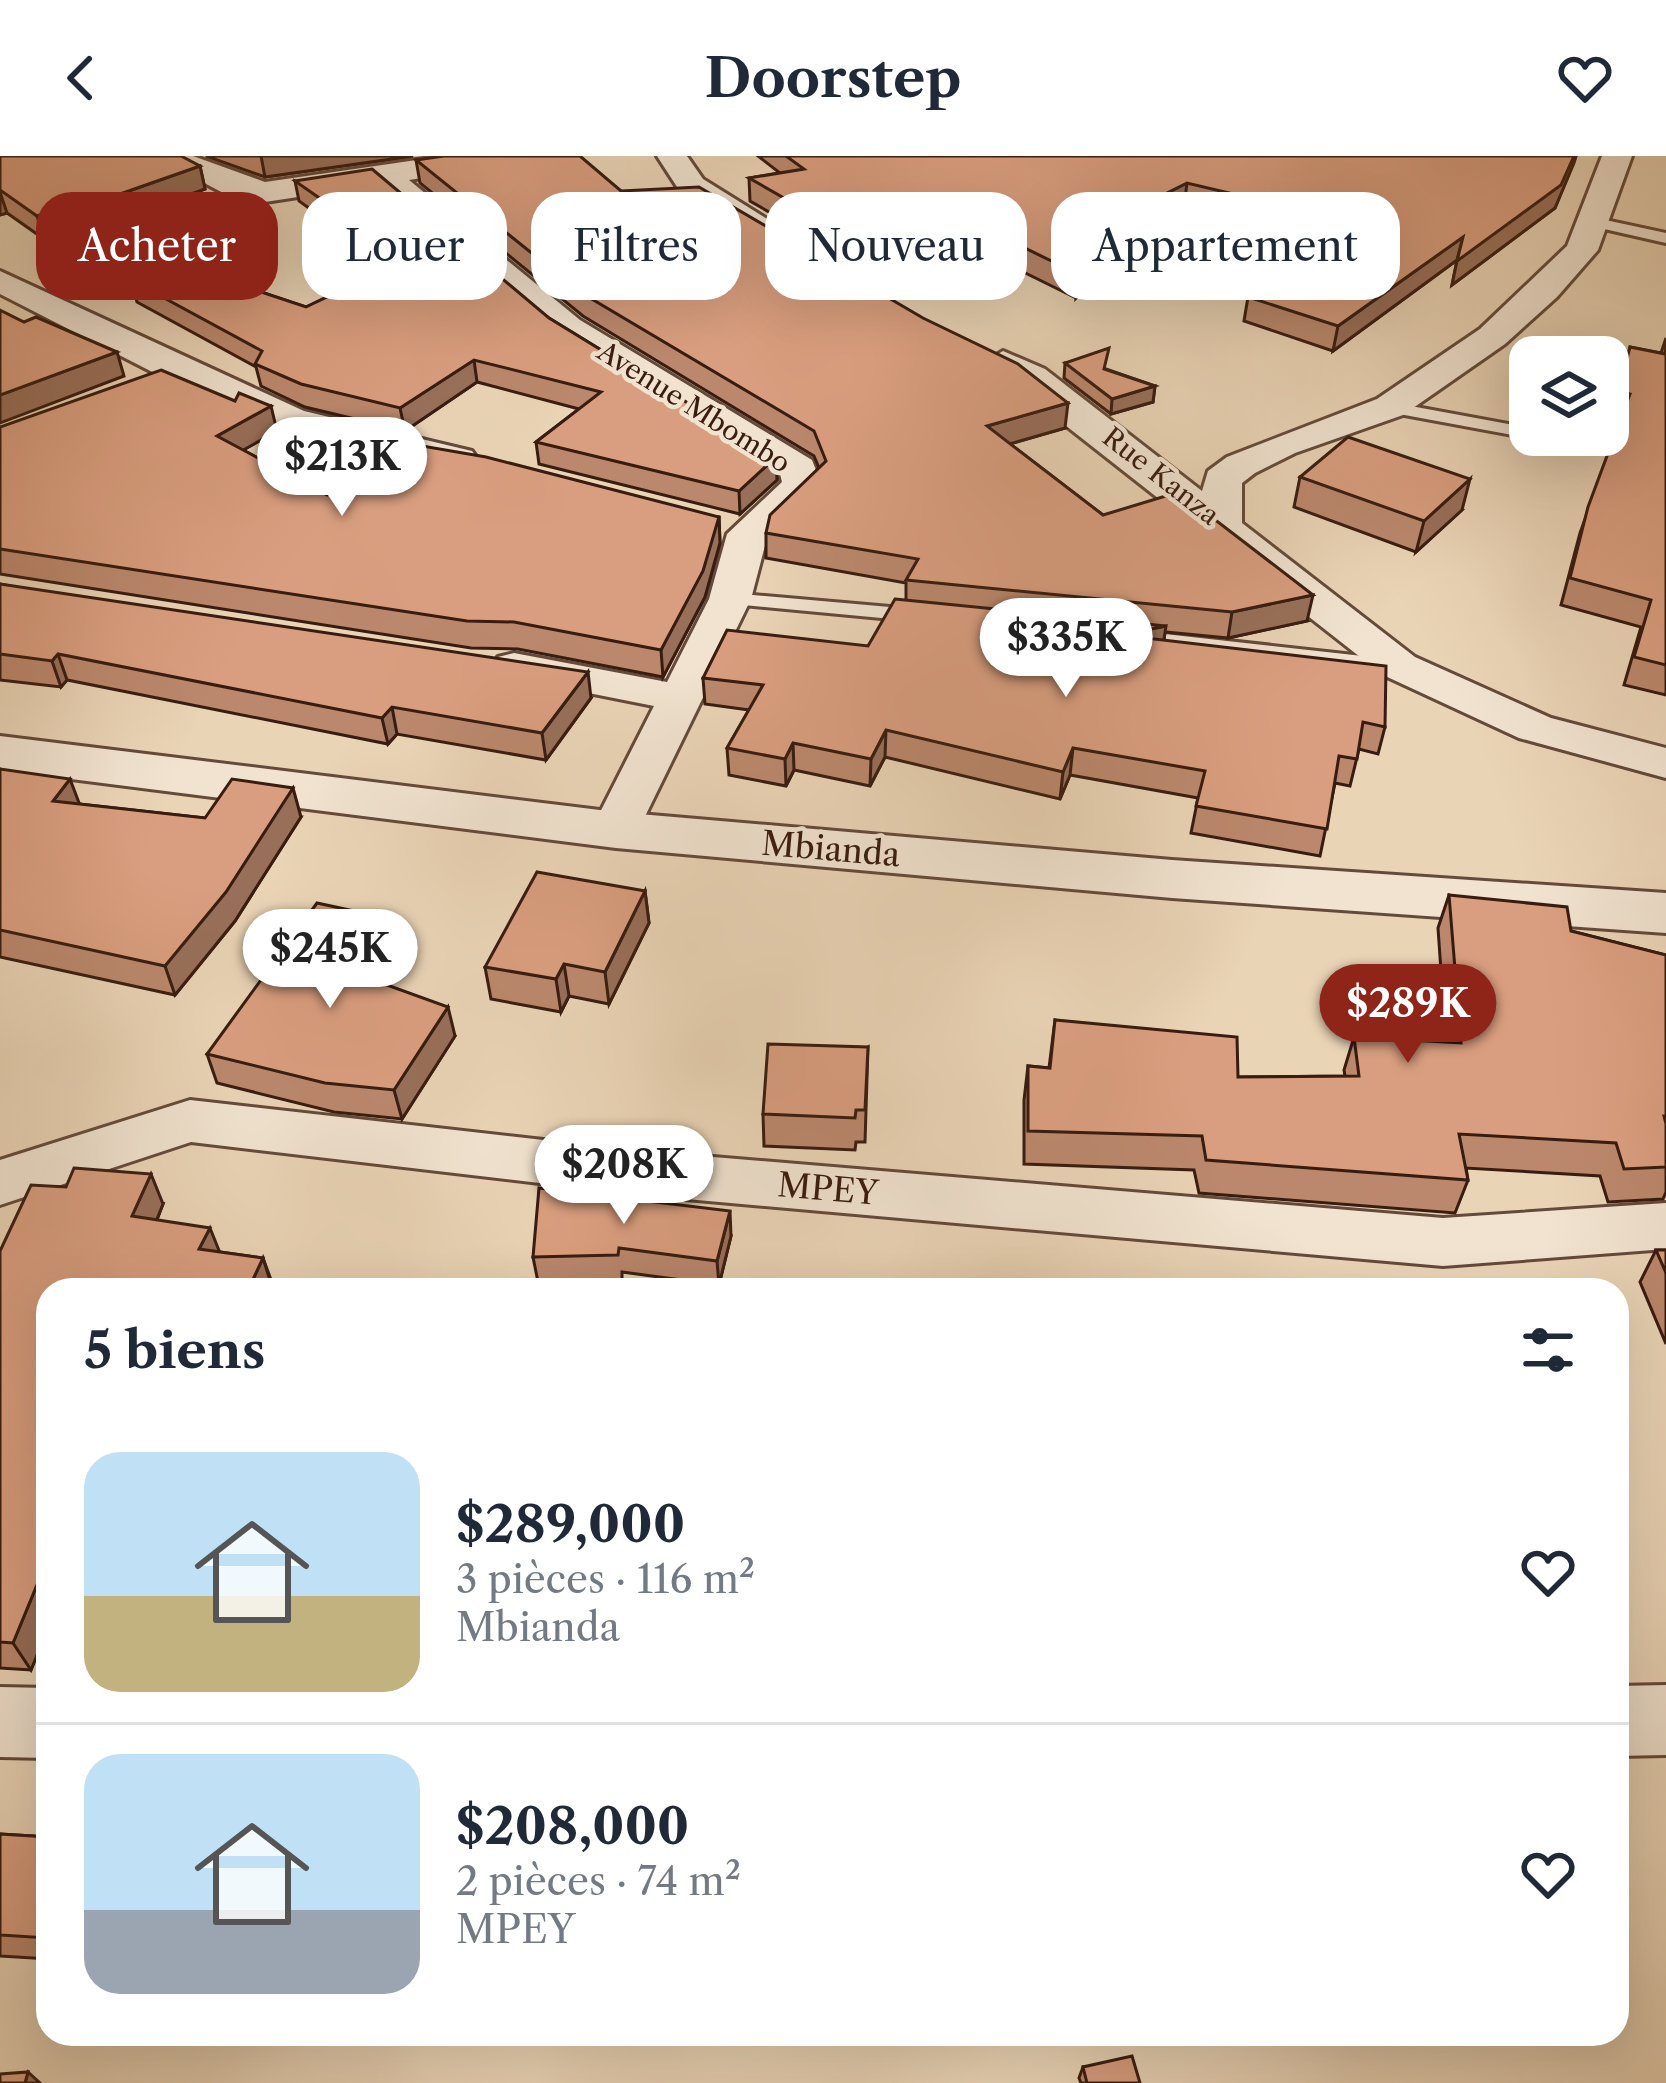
<!DOCTYPE html>
<html lang="fr">
<meta charset="utf-8">
<style>
:root{--surface:#fff;--page:#f6f6f7;--text:#1f2937;--muted:#747a83;--line:#e0e1e3;--accent:#8f2418}
body{margin:0;font-family:"Libre Caslon Text",serif;background:var(--page);color:var(--text);height:100vh;display:flex;flex-direction:column;font-size:45px;white-space:nowrap}
*{box-sizing:border-box;margin:0}
p{font-size:39px;color:var(--muted)}
.icon{flex:none;width:66px;height:66px;fill:none;stroke:currentColor;stroke-width:2;stroke-linecap:round;stroke-linejoin:round}
.map{position:relative;flex:1;overflow:hidden}
.side{position:absolute;left:36px;top:1122px;width:1593px;height:768px;display:flex;flex-direction:column;background:var(--surface);border-radius:36px;box-shadow:0 12px 48px #0002}
.side>*{flex:none}
.guide{position:absolute;left:36px;top:36px;width:1596px;height:108px;display:flex;gap:24px}
.fabs{position:absolute;left:1509px;top:180px;display:grid;gap:24px}
.fabs a{display:grid;place-items:center;width:120px;height:120px;border-radius:24px;background:var(--surface);box-shadow:0 12px 48px #0002;font-size:60px}
.price{position:absolute;translate:-50% -102px;padding:0 27px;border-radius:42px;background:#fff;color:#222;font-size:39px;line-height:78px;filter:drop-shadow(0 3px 6px #0008)}
.price::after{content:'';position:absolute;left:50%;top:72px;width:36px;height:27px;margin-left:-18px;background:inherit;clip-path:polygon(0 0,100% 0,50% 100%)}
.price.active{background:var(--accent);color:#fff}
ul{padding:0;list-style:none}
li{display:flex;align-items:center;gap:36px;height:300px;padding:0 48px}
li+li{border-top:3px solid var(--line)}
li span{display:grid;place-items:center;flex:none;width:336px;height:240px;border-radius:36px;color:#555}
li>.icon{margin-inline-start:auto}
span .icon{width:144px;height:144px;fill:#fffc;stroke-width:1}
li b{font-size:51px}
h2{display:flex;justify-content:space-between;align-items:center;height:144px;padding:0 48px;font-size:51px}
.chip{padding:0 42px;border-radius:36px;background:var(--surface);box-shadow:0 12px 48px #0002;font-size:42px;line-height:108px}
.chip.active{background:var(--accent);color:#fff}
header{display:flex;justify-content:space-between;align-items:center;height:156px;padding:0 48px;background:var(--surface);font-size:54px;font-weight:700}
.map>svg:first-child{display:block}
.lines{fill:none;stroke-linecap:round;stroke-linejoin:round}
.service-casing{stroke:#644a3a;stroke-width:6}
.minor-casing{stroke:#644a3a;stroke-width:6}
.tertiary-casing{stroke:#644a3a;stroke-width:6}
.service{fill:#f1e3d0;fill-rule:evenodd}
.minor{fill:#f1e3d0;fill-rule:evenodd}
.tertiary{fill:#f1e3d0;fill-rule:evenodd}
.wall{fill:#bb886d;stroke:#381c10;stroke-width:3}
.shaded-wall{fill:#986f59;stroke:#381c10;stroke-width:3}
.building{fill:#d99e7f;stroke:#381c10;stroke-width:3}
.labels{text-anchor:middle;dominant-baseline:central;stroke-width:9;stroke-linejoin:round;paint-order:stroke}
.far-street-label{font-size:27px;fill:#381c10;stroke:#f1e3d0}
.street-label{font-size:33px;fill:#381c10;stroke:#f1e3d0}
</style>
<header><svg class="icon" aria-label="back" viewBox="0 0 24 24"><path d="M15 5l-7 7 7 7"/></svg>Doorstep<svg class="icon" aria-label="heart" viewBox="0 0 24 24"><path d="M12 20l-8-8c-3-5 5-10 8-4 3-6 11-1 8 4z"/></svg></header>
<div class="map">
<svg width="1666" height="1927" viewBox="0 0 1666 1927">
<rect width="100%" height="100%" fill="#ead4b6"/>
<filter id="stains"><feTurbulence type="fractalNoise" baseFrequency=".00167" numOctaves="4"/><feColorMatrix values="0 0 0 0 .2 0 0 0 0 .09 0 0 0 0 .02 0 0 0 .5 -.17"/></filter>
<radialGradient id="worn" r=".72"><stop offset=".6" stop-color="#630" stop-opacity="0"/><stop offset="1" stop-color="#630" stop-opacity=".3"/></radialGradient>
<g class="lines">
<g class="service-casing">
<g id="service">
<path d="M1596,62L1666,77V87L1591,70L1588,67Z"/>
<path d="M1389,246L1530,272V279H1569L1592,287L1583,292L1383,255L1380,251Z"/>
<path d="M730,437L924,454L934,460L924,466L723,447V439Z"/>
<path d="M1129,474L1399,504L1410,510L1399,516L1122,484V476Z"/>
</g>
</g>
<g class="minor-casing">
<g id="minor">
<path d="M153,0H193L265,26L444,0H521L506,9L409,24L580,164L812,304L822,329L767,382L751,443L633,685L616,690L599,685L591,674L654,550L498,519L492,510L498,501L514,497L667,526L709,443L727,378L782,326L780,318L554,180L377,29L265,46L227,39Z"/>
<path d="M657,0H687L703,23L777,69L761,79L749,76L681,37Z"/>
<path d="M1602,0H1632L1598,94L1557,141L1505,188L1403,259L1295,297L1255,317L1242,327V367L1415,501L1551,562L1666,592V622L1519,582L1383,519L985,206L1003,195L1045,213L1202,335L1208,315L1227,301L1377,243L1480,173L1567,90Z"/>
<path d="M0,115L304,255L472,295L478,303L458,315L278,271L168,224L0,138Z"/>
<path d="M190,944L641,995L1443,1062L1666,1047V1093L1443,1110L641,1039L191,986L0,1049V1004Z"/>
<path d="M1666,1529V1599L1617,1600V1530Z"/>
<path d="M0,1531L48,1532V1602L0,1601Z"/>
</g>
</g>
<g class="tertiary-casing">
<path id="tertiary" d="M0,580L616,656L1172,704L1666,737V777L1172,742L616,692L0,614Z"/>
</g>
<use href="#service" class="service"/>
<use href="#minor" class="minor"/>
<use href="#tertiary" class="tertiary"/>
</g>
<g class="wall">
<path d="M0,0L200,10L205,33L70,82L63,77L44,83L7,57L0,59Z"/>
<path d="M206,0H413L265,21Z"/>
<path d="M758,0H1576L1555,52L1452,129L1457,104L1333,195L1244,165L1248,141L1311,98L1314,81L1184,50L1142,71L1076,142L989,99L904,134L750,45L749,22L780,17Z"/>
<path d="M416,4L621,35L1065,272L1010,288L1103,359L1307,465L1228,482L1165,476L1164,484L1385,571L1378,598L1359,593L1350,630L1335,627L1320,700L1191,677L1198,642L1070,619L1060,643L885,601L870,630L794,614L786,630L729,619L727,592L749,554L705,548L703,522L868,490L906,444V427L766,402V377L819,312L814,300L583,160L420,27Z"/>
<path d="M295,25L549,162L776,301L777,324L740,358L539,308L536,286L579,253L477,226L405,275L305,251L261,230L256,211L137,146L131,124L243,130L306,151L378,116L339,74L299,45Z"/>
<path d="M1666,182V539L1624,529L1641,471L1561,449L1580,377L1621,263L1611,261L1630,191L1661,197Z"/>
<path d="M1065,207L1106,213L1155,230L1153,246L1111,258L1064,222Z"/>
<path d="M0,271L277,275L243,294L327,339L719,361L720,387L705,441L663,521L518,493L471,492L0,418Z"/>
<path d="M1300,321L1462,354L1416,396L1294,351Z"/>
<path d="M0,428L591,542L546,604L397,578L388,588L67,524L61,531L0,524Z"/>
<path d="M0,613L79,648L205,662L301,661L235,765L175,839L0,801Z"/>
<path d="M645,735L649,767L609,848L569,840L561,856L491,843L485,811Z"/>
<path d="M1449,739L1571,775L1666,799V1036L1663,1043L1608,1046L1600,1020L1466,1012L1468,1024L1455,1057L1199,1037L1194,1014L1024,1008V944L1028,910L1049,912L1055,864L1238,921L1345,920L1344,914L1354,881L1446,887L1438,772Z"/>
<path d="M394,792L373,824L455,880L402,963L334,956L217,927L207,898Z"/>
<path d="M868,891L865,986H856L855,994L764,990L763,958Z"/>
<path d="M163,1048L157,1064L220,1096L263,1102L274,1132L273,1134H48V1472L31,1514L0,1512V1095Z"/>
<path d="M731,1080L719,1129L622,1116V1124L538,1126L533,1101Z"/>
<path d="M1656,1094H1666V1188L1640,1126Z"/>
<path d="M0,1678L48,1681V1803L0,1800Z"/>
<path d="M1083,1911L1140,1927H1081L1079,1922Z"/>
</g>
<g class="shaded-wall">
<path d="M261,0H413L265,21Z"/>
<path d="M1574,0H1576L1574,7L1555,52L1452,129L1457,105Z"/>
<path d="M200,10L205,33L70,82L63,58Z"/>
<path d="M1187,27L1184,50L1142,71L1076,142L1078,118L1145,48Z"/>
<path d="M0,36L7,57L0,59Z"/>
<path d="M56,54L63,77L44,83L37,60Z"/>
<path d="M990,75L989,99L904,134L905,111Z"/>
<path d="M1463,81L1457,104L1333,195L1338,170Z"/>
<path d="M117,196L124,220L0,267V239Z"/>
<path d="M474,204L477,226L405,275L400,252Z"/>
<path d="M1155,230L1153,246L1111,258L1112,243Z"/>
<path d="M1068,247L1065,272L985,295L987,270Z"/>
<path d="M271,250L277,275L224,305L217,280Z"/>
<path d="M776,301L777,324L740,358L739,335Z"/>
<path d="M1470,323L1462,354L1416,396L1424,365Z"/>
<path d="M719,361L720,387L705,441L663,521L661,494Z"/>
<path d="M1313,439L1307,465L1228,482L1232,456Z"/>
<path d="M1166,470L1162,496L1120,479Z"/>
<path d="M58,498L67,524L61,531L52,505Z"/>
<path d="M588,516L591,542L546,604L542,577Z"/>
<path d="M392,551L397,578L388,588L382,562Z"/>
<path d="M886,574L885,601L870,630L871,603Z"/>
<path d="M793,587L794,614L786,630L785,603Z"/>
<path d="M1073,592L1070,619L1060,643L1063,616Z"/>
<path d="M70,623L81,652L53,645Z"/>
<path d="M293,632L301,661L235,765L175,839L165,810Z"/>
<path d="M645,735L649,767L609,848L605,816Z"/>
<path d="M387,762L394,792L359,845L351,816Z"/>
<path d="M564,808L569,840L561,856L556,823Z"/>
<path d="M448,851L455,880L402,963L394,934Z"/>
<path d="M151,1018L163,1048L146,1090L132,1060Z"/>
<path d="M730,1055L731,1080L719,1129L717,1105Z"/>
<path d="M210,1072L222,1102L199,1093Z"/>
<path d="M263,1102L273,1134H248Z"/>
<path d="M48,1402V1472L31,1514L13,1487Z"/>
<path d="M28,1916L40,1927H25Z"/>
</g>
<g class="building">
<path d="M0,0H181L200,10L63,58L56,54L37,60L0,34Z"/>
<path d="M444,0H580L621,35L699,31L923,162L1018,208L1068,247L987,270L1103,359L1179,336L1313,439L1232,456L906,424L918,403L766,377L770,359L826,305L814,275L580,136L416,4Z"/>
<path d="M786,0H1574L1561,29L1457,105L1463,81L1338,170L1248,141L1333,83L1315,78L1335,62L1187,27L1145,48L1078,118L990,75L905,111L749,22L804,13Z"/>
<path d="M372,13L549,162L776,301L739,335L536,286L601,236L474,204L400,252L301,228L255,208L262,195L131,124L194,97L243,130L306,151L390,111L335,53L295,25Z"/>
<path d="M0,154L24,166L36,161L117,196L0,239Z"/>
<path d="M1630,191L1665,198L1666,191V509L1634,501L1651,444L1570,422L1588,351L1630,238L1619,235Z"/>
<path d="M1109,192L1104,213L1155,230L1112,243L1065,207Z"/>
<path d="M161,214L235,245L239,237L271,250L217,280L327,339L382,283L486,301L719,361L703,415L661,494L514,466L467,465L0,393V271Z"/>
<path d="M1348,281L1470,323L1424,365L1300,321Z"/>
<path d="M0,428L588,516L542,577L392,551L382,562L58,498L52,505L0,498Z"/>
<path d="M895,443L1166,470L1120,479L1386,510L1385,571L1363,566L1357,603L1339,600L1327,673L1196,650L1205,615L1073,592L1063,616L886,574L871,603L793,587L785,603L727,592L763,529L703,522L727,474L868,490Z"/>
<path d="M0,613L70,623L53,645L205,662L232,623L293,632L226,736L165,810L0,774Z"/>
<path d="M537,716L645,735L605,816L564,808L556,823L485,811Z"/>
<path d="M1449,739L1567,751L1571,775L1666,799V960H1664L1666,968V1011L1624,1013L1616,987L1459,978L1468,1024L1206,1004L1202,980L1028,975V910L1050,912L1055,864L1237,881L1238,921L1359,920L1354,881L1461,887Z"/>
<path d="M317,747L387,762L351,816L448,851L394,934L325,927L207,898Z"/>
<path d="M768,888L868,891L865,954H856L855,962L763,958Z"/>
<path d="M74,1012L151,1018L132,1060L210,1072L199,1093L263,1102L248,1134H48V1402L13,1487L0,1486V1095L31,1029L66,1031Z"/>
<path d="M539,1032L730,1055L717,1105L619,1092L618,1099L533,1101Z"/>
<path d="M1656,1094H1666V1117Z"/>
<path d="M0,1678L48,1681V1782L0,1779Z"/>
<path d="M1132,1900L1140,1927H1087L1083,1911Z"/>
<path d="M28,1916L25,1927H0V1918Z"/>
</g>
<g class="labels">
<g class="far-street-label">
<text transform="translate(694 251) rotate(32)">Avenue Mbombo</text>
<text transform="translate(1161 320) rotate(38)">Rue Kanza</text>
</g>
<g class="street-label">
<text transform="translate(831 693) rotate(5)">Mbianda</text>
<text transform="translate(828 1033) rotate(5)">MPEY</text>
</g>
</g>
<rect width="100%" height="100%" filter="url(#stains)"/>
<rect width="100%" height="100%" fill="url(#worn)"/>
</svg>
<div class="fabs">
<a><svg class="icon" aria-label="layers" viewBox="0 0 24 24"><path d="M12 4l9 5-9 5-9-5zM3 14l9 5 9-5"/></svg></a>
</div>
<b class="price" style="left:342px;top:363px">$213K</b>
<b class="price" style="left:1066px;top:544px">$335K</b>
<b class="price" style="left:330px;top:855px">$245K</b>
<b class="price active" style="left:1408px;top:910px">$289K</b>
<b class="price" style="left:624px;top:1071px">$208K</b>
<div class="guide">
<a class="chip active">Acheter</a>
<a class="chip">Louer</a>
<a class="chip">Filtres</a>
<a class="chip">Nouveau</a>
<a class="chip">Appartement</a>
</div>
<section class="side">
<h2>5 biens<svg class="icon" aria-label="filters" viewBox="0 0 24 24"><path d="M4 7h16M4 17h16"/><circle cx="9" cy="7" r="2"/><circle cx="15" cy="17" r="2"/></svg></h2>
<ul>
<li><span style="background:linear-gradient(#bfe0f5 60%,#c2b280 0)"><svg class="icon" aria-label="home" viewBox="0 0 24 24"><path d="M3 11l9-7 9 7M6 9v11h12V9"/></svg></span><div><b>$289,000</b><p>3 pièces · 116 m²</p><p>Mbianda</p></div><svg class="icon" aria-label="heart" viewBox="0 0 24 24"><path d="M12 20l-8-8c-3-5 5-10 8-4 3-6 11-1 8 4z"/></svg></li>
<li><span style="background:linear-gradient(#bfe0f5 65%,#9aa5b1 0)"><svg class="icon" aria-label="home" viewBox="0 0 24 24"><path d="M3 11l9-7 9 7M6 9v11h12V9"/></svg></span><div><b>$208,000</b><p>2 pièces · 74 m²</p><p>MPEY</p></div><svg class="icon" aria-label="heart" viewBox="0 0 24 24"><path d="M12 20l-8-8c-3-5 5-10 8-4 3-6 11-1 8 4z"/></svg></li>
</ul>
</section>
</div>
